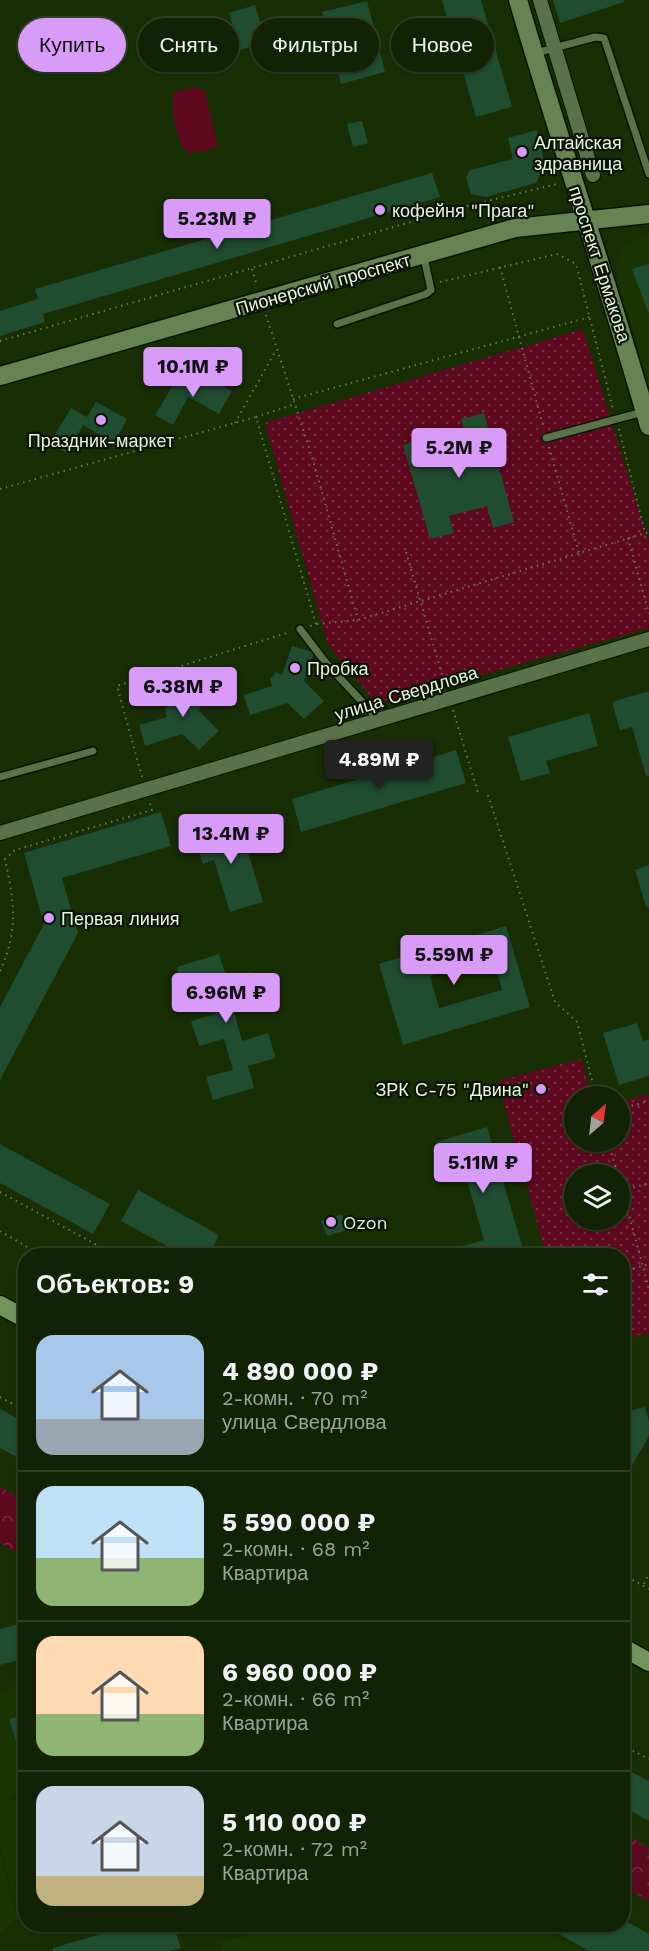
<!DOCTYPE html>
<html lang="ru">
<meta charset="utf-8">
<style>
:root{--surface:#122204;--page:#1f2f13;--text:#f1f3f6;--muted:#9ca49a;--line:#313f26;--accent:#d89bf8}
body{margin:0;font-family:"Work Sans",sans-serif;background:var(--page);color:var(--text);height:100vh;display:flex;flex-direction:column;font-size:22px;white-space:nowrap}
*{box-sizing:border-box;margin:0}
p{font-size:20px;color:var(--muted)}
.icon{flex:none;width:33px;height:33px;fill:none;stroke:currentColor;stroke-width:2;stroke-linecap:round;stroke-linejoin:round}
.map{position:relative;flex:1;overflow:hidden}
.details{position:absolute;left:18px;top:1248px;width:612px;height:684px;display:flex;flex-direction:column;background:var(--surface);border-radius:24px;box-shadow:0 2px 4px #0004,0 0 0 2px var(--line)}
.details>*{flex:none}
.banner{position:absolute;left:18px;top:18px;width:614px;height:54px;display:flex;gap:12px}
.needle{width:39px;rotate:28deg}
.buttons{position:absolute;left:564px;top:1086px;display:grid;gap:12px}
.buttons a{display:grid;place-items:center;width:66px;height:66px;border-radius:50%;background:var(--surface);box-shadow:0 2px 4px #0004,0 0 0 2px var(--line);font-size:30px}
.price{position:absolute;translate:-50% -51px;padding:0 14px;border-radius:6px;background:var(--accent);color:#111;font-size:20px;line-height:39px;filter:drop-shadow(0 2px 3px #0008)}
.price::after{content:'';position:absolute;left:50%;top:36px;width:18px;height:14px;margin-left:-9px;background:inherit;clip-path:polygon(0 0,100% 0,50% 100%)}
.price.active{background:#222;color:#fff}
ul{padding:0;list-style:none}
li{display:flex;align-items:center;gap:18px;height:150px;padding:0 18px}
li+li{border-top:2px solid var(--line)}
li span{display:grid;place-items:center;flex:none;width:168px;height:120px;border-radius:18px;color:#555}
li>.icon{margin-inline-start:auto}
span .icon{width:72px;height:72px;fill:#fffc;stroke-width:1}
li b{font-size:26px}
h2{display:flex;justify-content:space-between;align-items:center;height:72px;padding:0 18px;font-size:26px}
.tag{padding:0 21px;border-radius:27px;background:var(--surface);box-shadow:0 2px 4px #0004,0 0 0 2px var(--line);font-size:21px;line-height:54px}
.tag.active{background:var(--accent);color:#111}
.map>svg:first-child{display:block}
.built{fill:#1b3403}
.grass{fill:#5e0920}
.forest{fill:url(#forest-crowns)}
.park{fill:url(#park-dots);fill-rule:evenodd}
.building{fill:#204c30;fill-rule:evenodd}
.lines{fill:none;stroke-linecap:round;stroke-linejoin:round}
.lane-casing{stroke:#061500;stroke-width:10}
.street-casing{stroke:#061500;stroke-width:16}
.secondary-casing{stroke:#061500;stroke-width:21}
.primary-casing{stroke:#061500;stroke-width:21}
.path{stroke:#677a58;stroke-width:2;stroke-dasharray:1.5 4.5;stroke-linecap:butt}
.lane{stroke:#5a7249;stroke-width:7}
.street{stroke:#5a7249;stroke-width:14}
.secondary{stroke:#678353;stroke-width:18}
.primary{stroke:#74945d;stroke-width:18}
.poi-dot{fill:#d89bf8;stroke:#0a1304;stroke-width:2}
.labels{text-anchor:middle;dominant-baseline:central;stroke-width:4.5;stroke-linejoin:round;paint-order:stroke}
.poi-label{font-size:18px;fill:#e7f6de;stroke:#0a1304;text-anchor:start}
.street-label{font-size:18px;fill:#e7f6de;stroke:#0a1304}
</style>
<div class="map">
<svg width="649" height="1951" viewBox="0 0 649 1951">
<defs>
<pattern id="forest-crowns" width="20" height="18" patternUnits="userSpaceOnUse" patternTransform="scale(1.5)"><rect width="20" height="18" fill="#5e0920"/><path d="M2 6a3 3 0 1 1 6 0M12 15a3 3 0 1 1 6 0" fill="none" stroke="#752d40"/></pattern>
<pattern id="park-dots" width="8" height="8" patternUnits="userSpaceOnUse" patternTransform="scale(1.5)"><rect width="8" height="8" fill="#5e0920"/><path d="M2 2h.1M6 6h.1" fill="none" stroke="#752d40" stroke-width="1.8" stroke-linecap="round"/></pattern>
</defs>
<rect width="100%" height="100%" fill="#182e05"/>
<g class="built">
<path d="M649,236V389L615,265L624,245Z"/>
<path d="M25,1684V1793L0,1801V1691Z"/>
<path d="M25,1795L26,1915L19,1917L0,1847V1802Z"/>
<path d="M0,1852L18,1917L0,1933Z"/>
<path d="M535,1924L583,1951H222L220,1943L285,1925Z"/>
</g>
<path class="grass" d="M197,87L205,92L217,145L213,149L189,153C178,149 168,102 175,92Z"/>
<g class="forest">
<path d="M0,1487L25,1501V1557L0,1543Z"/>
<path d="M623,1833L649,1848V1901L623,1886Z"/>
</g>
<g class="park">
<path d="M583,329L649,544V628L377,704L328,644L265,423Z"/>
<path d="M581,1059L591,1096H574V1142H620V1102L649,1094V1333L623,1339L622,1256L546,1255L498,1081ZM620,1174V1220H574V1174Z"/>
</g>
<g class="building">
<path d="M442,0H481L512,107L476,117Z"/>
<path d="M553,0H624V2L560,23Z"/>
<path d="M367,1L385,72L341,84L322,12Z"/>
<path d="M255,5L266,42L240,50L229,13Z"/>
<path d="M362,121L368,143L353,147L347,124Z"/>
<path d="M537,130L545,165L536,183L486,197L471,194L466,178L470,170L513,159L508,138Z"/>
<path d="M432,173L440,197L43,314L45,322L0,336V311L38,299L35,289Z"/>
<path d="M649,264V312H648L632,269Z"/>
<path d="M201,374L232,391L219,414L188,397L173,425L155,415L176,380L193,389Z"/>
<path d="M96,402L127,419L114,443L83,425L67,453L50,443L71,408L87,417Z"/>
<path d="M484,413L514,522L493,528L487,506L449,516L454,533L430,539L403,445L417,441L416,437L426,435L430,451L467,441L461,419Z"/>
<path d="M292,646L310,651L313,655L304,681L324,701L304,719L287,703L250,715L244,695L272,686L270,679L276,672L282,675Z"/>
<path d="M187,676L208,682L199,711L219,731L199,750L182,734L145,746L139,725L167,717L165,709L171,702L177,705Z"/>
<path d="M649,691V775L646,776L632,727L620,730L612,702Z"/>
<path d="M589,713L598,746L546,761L550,773L521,781L508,737Z"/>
<path d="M456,750L466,783L301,832L292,799Z"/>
<path d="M161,812L171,846L62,878L78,933L0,1080V1007L44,924L24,853Z"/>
<path d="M239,822L263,902L230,912L214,860L203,864L194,835Z"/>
<path d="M649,865V907H646L635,870Z"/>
<path d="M506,926L530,1007L403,1045L379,964ZM493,958L502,990L439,1008L430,976Z"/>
<path d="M219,954L227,979L250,972L257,997L232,1004L242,1041L268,1033L276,1058L248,1066L254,1088L213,1100L206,1077L233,1070L224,1039L199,1046L191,1021L216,1014L208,985L184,992L177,967Z"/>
<path d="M637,1023L643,1041L649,1039V1076L619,1085L603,1033Z"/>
<path d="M487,1127L525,1256H442L441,1252L484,1240L464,1170L446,1175L436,1142Z"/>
<path d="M0,1144L110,1204L93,1234L0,1183Z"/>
<path d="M138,1190L219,1235L208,1256H185L121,1221Z"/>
<path d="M342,1214L347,1230L327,1236L321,1221Z"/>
<path d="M645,1407L649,1421V1436L622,1483V1413Z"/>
<path d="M0,1409L26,1423V1462L0,1448Z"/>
<path d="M26,1622V1658L0,1665V1629Z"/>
<path d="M26,1714V1763L23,1764L9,1719Z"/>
<path d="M622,1767L649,1781V1821L622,1806Z"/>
<path d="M622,1919L649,1934V1951H589L541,1924H622Z"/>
<path d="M135,1924H173L181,1948L169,1951H53V1948Z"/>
</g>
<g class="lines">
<g class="lane-casing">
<g id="lane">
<path d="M536,53L595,37L604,38L649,174"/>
<path d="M337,324L426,294L431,290L424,257"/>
<path d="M546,438L643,412"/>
<path d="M300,629L326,663L379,720"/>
<path d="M0,777L93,751"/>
</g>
</g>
<g class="street-casing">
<g id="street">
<path d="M540,0L593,175"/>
<path d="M0,833L649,639"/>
</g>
</g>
<g class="secondary-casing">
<g id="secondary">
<path d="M518,0C560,143 608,283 649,426"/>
<path d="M0,376L515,228L649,214"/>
</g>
</g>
<g class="primary-casing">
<g id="primary">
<path d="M0,1305L26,1319"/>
<path d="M622,1647L649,1662"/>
</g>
</g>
<g class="path">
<path d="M500,267L544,429"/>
<path d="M252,269L257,286"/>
<path d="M440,282L557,254L576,264L613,409"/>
<path d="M266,315L312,457L358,620"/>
<path d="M0,341L459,208L557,184"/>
<path d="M293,399L590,317"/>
<path d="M256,417L295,404"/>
<path d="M235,423L276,350"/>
<path d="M619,429L645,533"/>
<path d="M549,447L579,553"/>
<path d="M0,489L256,417L316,624L310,626"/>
<path d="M628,538L649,614"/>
<path d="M406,552L445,685"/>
<path d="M317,624L358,620L649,532"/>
<path d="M453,710L479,796"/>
<path d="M142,777L117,686L290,632"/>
<path d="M488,795L555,1002L577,1022L596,1096"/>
<path d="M0,971C19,929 14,902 5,859L15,850L152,810L150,803"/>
<path d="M620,1109L649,1101"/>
<path d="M608,1142L618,1174"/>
<path d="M620,1182L649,1289"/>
<path d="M622,1191L649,1183"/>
<path d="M0,1192L117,1256"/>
<path d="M0,1231L43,1256"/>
<path d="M622,1272L649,1264"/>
<path d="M0,1397L26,1411"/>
<path d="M622,1574L649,1589"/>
<path d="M644,1584L649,1573"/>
<path d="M622,1745L649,1759"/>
</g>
<use href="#lane" class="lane"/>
<use href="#street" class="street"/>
<use href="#secondary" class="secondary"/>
<use href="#primary" class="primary"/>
</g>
<g class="poi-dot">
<circle cx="522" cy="152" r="6"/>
<circle cx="380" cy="210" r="6"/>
<circle cx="101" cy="420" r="6"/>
<circle cx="295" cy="668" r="6"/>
<circle cx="49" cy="918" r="6"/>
<circle cx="541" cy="1089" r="6"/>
<circle cx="331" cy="1222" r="6"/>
</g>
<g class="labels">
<g class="poi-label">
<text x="534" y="142">Алтайская<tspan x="534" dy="21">здравница</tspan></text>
<text x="392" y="210">кофейня "Прага"</text>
<text x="101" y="440" text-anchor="middle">Праздник-маркет</text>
<text x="307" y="668">Пробка</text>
<text x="61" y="918">Первая линия</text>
<text x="529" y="1089" text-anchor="end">ЗРК С-75 "Двина"</text>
<text x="343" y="1222">Ozon</text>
</g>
<g class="street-label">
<text transform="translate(600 264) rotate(72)">проспект Ермакова</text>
<text transform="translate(323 284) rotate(-16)">Пионерский проспект</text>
<text transform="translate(406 693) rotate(-17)">улица Свердлова</text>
</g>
</g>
</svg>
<div class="buttons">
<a><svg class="needle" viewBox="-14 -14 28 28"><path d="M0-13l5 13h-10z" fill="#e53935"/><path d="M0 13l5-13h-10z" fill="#9ca49a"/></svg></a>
<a><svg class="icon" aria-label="layers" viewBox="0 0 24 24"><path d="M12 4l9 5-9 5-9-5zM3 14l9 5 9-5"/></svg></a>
</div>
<b class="price" style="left:217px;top:250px">5.23M ₽</b>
<b class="price" style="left:193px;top:398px">10.1M ₽</b>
<b class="price" style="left:459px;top:479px">5.2M ₽</b>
<b class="price" style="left:183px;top:718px">6.38M ₽</b>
<b class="price active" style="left:379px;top:791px">4.89M ₽</b>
<b class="price" style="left:231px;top:865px">13.4M ₽</b>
<b class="price" style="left:454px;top:986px">5.59M ₽</b>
<b class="price" style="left:226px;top:1024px">6.96M ₽</b>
<b class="price" style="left:483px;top:1194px">5.11M ₽</b>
<div class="banner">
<a class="tag active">Купить</a>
<a class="tag">Снять</a>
<a class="tag">Фильтры</a>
<a class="tag">Новое</a>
</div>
<section class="details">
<h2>Объектов: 9<svg class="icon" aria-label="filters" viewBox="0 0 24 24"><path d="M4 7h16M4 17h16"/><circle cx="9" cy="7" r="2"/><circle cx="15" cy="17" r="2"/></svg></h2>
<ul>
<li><span style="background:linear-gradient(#a9c7e8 70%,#9aa5b1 0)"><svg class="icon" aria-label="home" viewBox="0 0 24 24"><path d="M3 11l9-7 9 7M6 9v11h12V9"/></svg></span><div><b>4 890 000 ₽</b><p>2-комн. · 70 m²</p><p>улица Свердлова</p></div></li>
<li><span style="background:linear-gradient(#bfe0f5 60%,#8fb573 0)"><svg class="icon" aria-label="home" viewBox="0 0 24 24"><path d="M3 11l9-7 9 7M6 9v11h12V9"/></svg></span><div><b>5 590 000 ₽</b><p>2-комн. · 68 m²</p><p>Квартира</p></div></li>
<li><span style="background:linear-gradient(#ffd9b3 65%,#8fb573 0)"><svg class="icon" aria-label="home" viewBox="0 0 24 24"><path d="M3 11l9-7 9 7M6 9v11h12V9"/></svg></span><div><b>6 960 000 ₽</b><p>2-комн. · 66 m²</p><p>Квартира</p></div></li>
<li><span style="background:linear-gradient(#c9d6e8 75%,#c2b280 0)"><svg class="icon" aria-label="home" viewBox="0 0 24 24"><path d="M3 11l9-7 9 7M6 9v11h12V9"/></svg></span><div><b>5 110 000 ₽</b><p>2-комн. · 72 m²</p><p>Квартира</p></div></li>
</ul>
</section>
</div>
